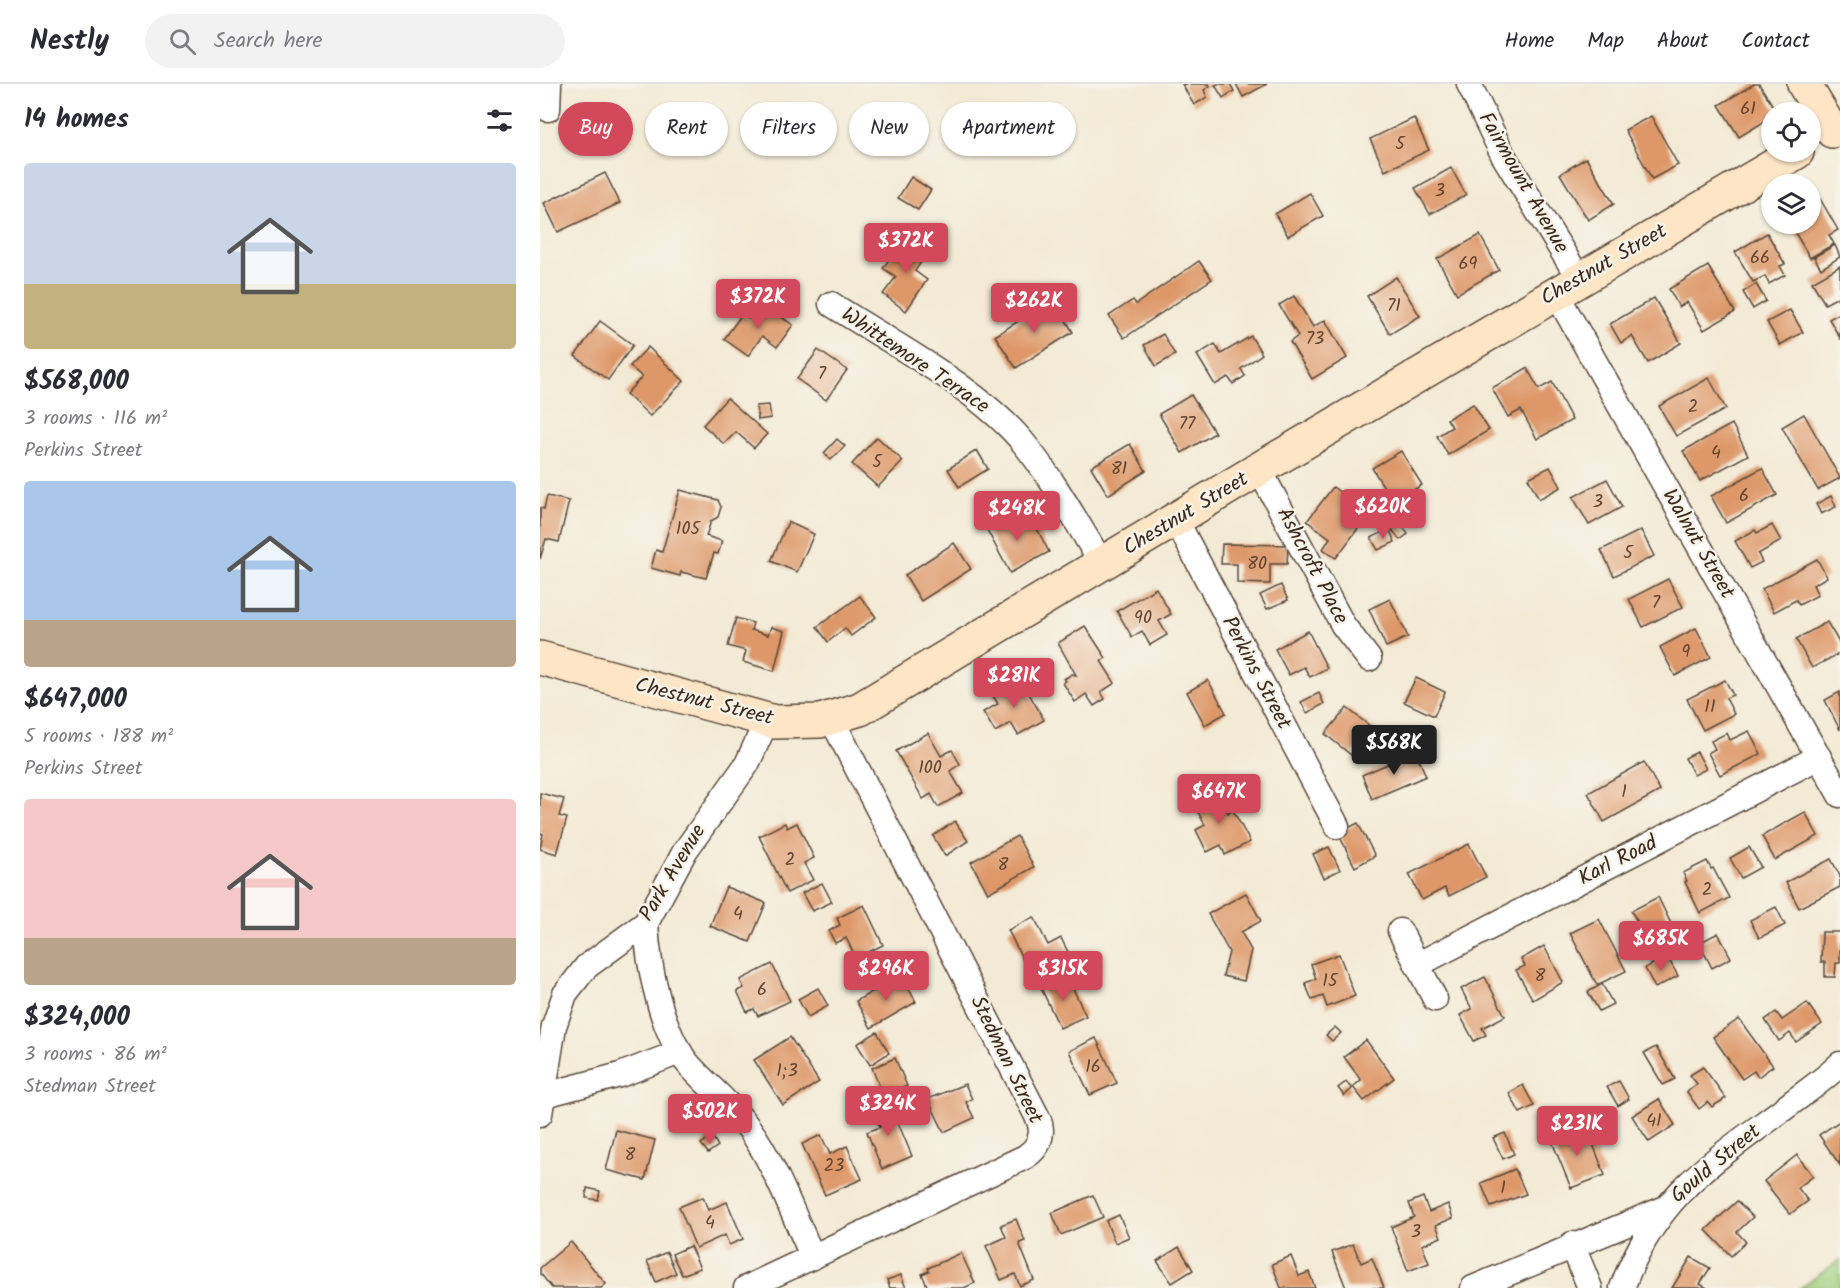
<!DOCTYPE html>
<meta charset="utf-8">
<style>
:root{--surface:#fff;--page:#f2f2f3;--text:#2b2b33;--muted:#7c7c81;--line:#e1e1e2;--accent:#d1495b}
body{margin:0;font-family:Kalam,sans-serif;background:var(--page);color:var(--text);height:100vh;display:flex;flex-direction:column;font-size:22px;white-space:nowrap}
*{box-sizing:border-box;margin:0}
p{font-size:20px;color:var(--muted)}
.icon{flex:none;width:33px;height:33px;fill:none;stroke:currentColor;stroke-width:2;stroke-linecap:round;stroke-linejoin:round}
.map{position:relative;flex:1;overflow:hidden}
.panel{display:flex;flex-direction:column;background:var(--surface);width:540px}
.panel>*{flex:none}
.banner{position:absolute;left:18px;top:18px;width:570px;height:54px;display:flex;gap:12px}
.fabs{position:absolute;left:1221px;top:18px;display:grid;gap:12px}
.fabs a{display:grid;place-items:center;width:60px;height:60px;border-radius:50%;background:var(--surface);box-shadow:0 2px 4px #0004;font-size:30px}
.price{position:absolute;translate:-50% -51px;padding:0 14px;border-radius:6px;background:var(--accent);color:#fff;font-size:20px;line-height:39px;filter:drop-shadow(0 2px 3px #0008)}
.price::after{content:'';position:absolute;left:50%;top:36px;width:18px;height:14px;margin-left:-9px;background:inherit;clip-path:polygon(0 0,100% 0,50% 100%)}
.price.active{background:#222;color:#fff}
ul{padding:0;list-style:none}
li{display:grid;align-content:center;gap:12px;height:318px;padding:0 24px}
li span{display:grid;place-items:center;height:186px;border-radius:6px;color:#555}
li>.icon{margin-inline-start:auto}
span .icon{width:108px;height:108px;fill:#fffc;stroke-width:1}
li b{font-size:26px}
h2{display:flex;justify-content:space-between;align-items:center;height:72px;padding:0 24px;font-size:26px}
.pill{padding:0 21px;border-radius:27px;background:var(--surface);box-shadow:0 2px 4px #0004;font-size:21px;line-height:54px}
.pill.active{background:var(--accent);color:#fff}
header{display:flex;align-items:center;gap:36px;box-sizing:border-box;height:84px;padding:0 30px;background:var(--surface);border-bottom:2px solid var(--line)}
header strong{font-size:28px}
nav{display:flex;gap:33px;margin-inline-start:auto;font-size:21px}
.search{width:420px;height:54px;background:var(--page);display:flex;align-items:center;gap:15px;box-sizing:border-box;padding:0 21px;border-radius:33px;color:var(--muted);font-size:22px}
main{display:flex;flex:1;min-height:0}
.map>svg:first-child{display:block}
.green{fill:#9fd07f;stroke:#6d7d4e;stroke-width:1.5}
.building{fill:#dd9767}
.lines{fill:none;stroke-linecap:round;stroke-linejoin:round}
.street-casing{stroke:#574739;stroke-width:27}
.secondary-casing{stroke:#574739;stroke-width:36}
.street{stroke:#fff;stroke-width:24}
.secondary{stroke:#fde5c5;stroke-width:33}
.labels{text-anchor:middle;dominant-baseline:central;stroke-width:5;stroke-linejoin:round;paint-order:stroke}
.number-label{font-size:18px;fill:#644530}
.street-label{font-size:21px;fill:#3b2a1e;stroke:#f7f3e8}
</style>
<header>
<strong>Nestly</strong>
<div class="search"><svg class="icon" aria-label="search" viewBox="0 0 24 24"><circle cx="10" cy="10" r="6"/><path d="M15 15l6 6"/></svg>Search here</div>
<nav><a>Home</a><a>Map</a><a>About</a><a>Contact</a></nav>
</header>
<main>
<section class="panel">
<h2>14 homes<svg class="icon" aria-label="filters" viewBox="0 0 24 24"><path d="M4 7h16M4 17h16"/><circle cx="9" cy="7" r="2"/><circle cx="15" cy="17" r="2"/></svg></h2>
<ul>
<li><span style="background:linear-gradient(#c9d6e8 65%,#c2b280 0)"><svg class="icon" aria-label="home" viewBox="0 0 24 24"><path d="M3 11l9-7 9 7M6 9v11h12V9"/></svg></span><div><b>$568,000</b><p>3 rooms · 116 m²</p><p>Perkins Street</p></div></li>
<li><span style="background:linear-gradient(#a9c7e8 75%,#b9a48a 0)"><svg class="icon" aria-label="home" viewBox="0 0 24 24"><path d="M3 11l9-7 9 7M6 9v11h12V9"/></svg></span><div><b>$647,000</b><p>5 rooms · 188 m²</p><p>Perkins Street</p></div></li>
<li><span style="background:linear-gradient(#f6c9c9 75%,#b9a48a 0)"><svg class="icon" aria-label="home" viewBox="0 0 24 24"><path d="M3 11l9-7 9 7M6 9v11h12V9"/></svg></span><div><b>$324,000</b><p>3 rooms · 86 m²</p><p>Stedman Street</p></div></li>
</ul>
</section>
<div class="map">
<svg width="1300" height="1204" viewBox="0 0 1300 1204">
<rect width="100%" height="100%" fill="#f7f3e8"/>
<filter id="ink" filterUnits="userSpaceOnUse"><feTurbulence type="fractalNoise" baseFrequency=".0167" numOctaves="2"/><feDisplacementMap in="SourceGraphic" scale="12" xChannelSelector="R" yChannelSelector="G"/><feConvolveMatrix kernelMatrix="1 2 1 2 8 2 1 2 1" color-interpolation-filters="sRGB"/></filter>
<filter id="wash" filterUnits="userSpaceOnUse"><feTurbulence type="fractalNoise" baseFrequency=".008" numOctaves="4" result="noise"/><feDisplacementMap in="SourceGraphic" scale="24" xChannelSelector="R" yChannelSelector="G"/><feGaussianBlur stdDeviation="1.35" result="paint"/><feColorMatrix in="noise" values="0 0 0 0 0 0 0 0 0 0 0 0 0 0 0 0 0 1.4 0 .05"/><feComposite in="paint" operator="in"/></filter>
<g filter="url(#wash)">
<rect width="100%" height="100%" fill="#f3ead5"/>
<path class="green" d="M1300,1176V1204H1260Z"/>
<g id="blocks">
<g class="building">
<path d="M642,0H669L670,2L664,6L667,13L654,21Z"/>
<path d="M678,0H690L694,7L683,14L675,1Z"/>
<path d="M696,0H727L703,13Z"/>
<path d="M1214,0H1219L1237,28H1232V33L1199,53L1179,21Z"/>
<path d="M1111,32L1138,81L1112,95L1085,46Z"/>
<path d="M874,34L889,66L845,87L830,55Z"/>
<path d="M1046,74L1074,120L1048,136L1020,90Z"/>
<path d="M911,84L926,111L890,130L875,104Z"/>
<path d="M65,89L80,119L18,148L4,119Z"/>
<path d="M371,93L391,106L378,126L358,114Z"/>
<path d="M770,109L783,132L748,152L735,130Z"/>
<path d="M1279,113L1298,146L1289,151L1294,160L1270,174L1250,140H1270V118Z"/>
<path d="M1227,149L1245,180L1240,182L1245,191L1229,200L1225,192L1213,198L1195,168Z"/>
<path d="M940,151L959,186L917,210L897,175Z"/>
<path d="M375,155L390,165L375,187L387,196L366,227L343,210L356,193L343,184L359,161L367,166Z"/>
<path d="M1295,161L1300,173L1281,185L1274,173Z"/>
<path d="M659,177L672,195L584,254L569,232L593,216L596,220Z"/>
<path d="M1168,182L1195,228L1164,246L1147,218L1139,223L1129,205Z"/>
<path d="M1300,182V212L1285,220L1272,198Z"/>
<path d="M856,193L880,232L850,250L827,212Z"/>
<path d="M1216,200L1226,217L1213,225L1203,208Z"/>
<path d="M754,212L773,243L785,236L807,274L772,295L750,258L758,252L739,221Z"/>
<path d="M1114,214L1141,259L1108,279L1092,252L1081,259L1070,240Z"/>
<path d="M513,215L533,248L476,284L455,252Z"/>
<path d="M222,220L253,241L237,263L222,252L208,272L184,255L202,230L211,236Z"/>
<path d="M1250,226L1263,248L1240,261L1227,238Z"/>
<path d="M1300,229V254L1289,235Z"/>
<path d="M60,237L93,261L68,296L35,272Z"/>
<path d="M623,250L635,271L616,282L604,261Z"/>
<path d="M711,252L722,270L701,285L705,292L693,300L688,293L675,301L657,271L675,260L681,270Z"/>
<path d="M108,263L144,297L110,332L86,310L102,293L90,282Z"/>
<path d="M278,266L307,286L286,316L257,295Z"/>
<path d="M987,284L999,305L1012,298L1032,336L997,355L981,326L968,333L952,304Z"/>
<path d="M1169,294L1186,325L1136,352L1119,322Z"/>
<path d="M651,311L675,349L642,369L619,330Z"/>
<path d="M187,314L227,350L214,364L196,348L184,360L163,341Z"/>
<path d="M933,320L949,346L908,371L897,352L912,343L907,335Z"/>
<path d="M229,321L231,334L218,336L216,322Z"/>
<path d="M1264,330L1300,394L1278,406L1242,343Z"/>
<path d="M1192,340L1208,371L1160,397L1143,367Z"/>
<path d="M337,353L363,377L338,403L312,380Z"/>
<path d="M297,355L305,362L291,376L284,369Z"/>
<path d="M590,360L606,387L568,411L551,383Z"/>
<path d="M437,366L448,385L419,403L408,385Z"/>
<path d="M861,367L882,401L853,418L832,384Z"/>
<path d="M1010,383L1021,403L999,415L988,394Z"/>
<path d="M1222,384L1237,411L1186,439L1171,412Z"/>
<path d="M1067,395L1082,423L1049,441L1033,413Z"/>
<path d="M793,403L829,430L796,474L783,465L790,454L767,437Z"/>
<path d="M140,406L178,416L181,423L178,433L171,437L166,452L182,457L178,470L174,469L166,494L141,488L140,492L111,484L116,466L122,468Z"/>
<path d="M7,412L29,417L19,458L6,455L0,475V424L4,425Z"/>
<path d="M1291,412L1296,423L1281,430L1276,420Z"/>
<path d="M471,430L478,443L492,435L509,468L470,489L446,444Z"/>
<path d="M859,437L868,450L860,456L850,443Z"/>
<path d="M248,438L274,450L257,488L231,477Z"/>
<path d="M1232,441L1241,457L1218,470L1222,478L1210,484L1195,457L1215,446L1217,449Z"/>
<path d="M849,445L855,458L838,466L831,454Z"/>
<path d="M1101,446L1114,472L1074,492L1061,466Z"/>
<path d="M414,459L431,485L381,517L365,491Z"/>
<path d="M682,460L748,461L747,480H730V500L697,499V480H681Z"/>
<path d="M1277,475L1287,493L1273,501L1278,511L1259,521L1256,516L1234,528L1222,505Z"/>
<path d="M1128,495L1143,523L1103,543L1089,515Z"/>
<path d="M741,501L748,516L727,525L720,511Z"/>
<path d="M616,504L631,530L619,537L627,551L610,561L602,547L592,553L577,527Z"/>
<path d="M320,512L336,533L311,552L305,544L288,558L277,543Z"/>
<path d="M850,515L868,553L846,563L829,525Z"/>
<path d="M196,534L213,539L211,546L228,551L231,543L244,547L234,587L203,578L206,567L188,562Z"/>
<path d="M1287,538L1300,560V569L1272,584L1256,555Z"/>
<path d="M545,542L566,574L561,577L575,599L561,608L565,615L554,622L546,610L535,618L523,599L526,597L524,595L532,590L536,591L518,559Z"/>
<path d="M1156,544L1171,573L1135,592L1120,563Z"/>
<path d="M768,547L787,584L770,593L764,583L749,591L735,565Z"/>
<path d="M480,594L504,636L478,651L471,639L455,648L443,628L458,620L452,610Z"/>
<path d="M876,594L905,608L894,632L864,618Z"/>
<path d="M668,596L686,629L665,641L647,608Z"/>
<path d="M1185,596L1193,611L1186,614L1194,630L1163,646L1147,615Z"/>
<path d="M1300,608V646L1285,616Z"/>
<path d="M779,609L784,620L767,629L761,618Z"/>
<path d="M807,624L840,650L828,664L821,659L811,671L785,650Z"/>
<path d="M1209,647L1221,670L1180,691L1168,669L1175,665L1171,657L1187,649L1190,656Z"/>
<path d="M388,649L401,672L412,666L420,680L410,687L423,709L398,723L391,710L383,715L356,667Z"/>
<path d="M876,668L886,692L832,715L822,691Z"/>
<path d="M1157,668L1166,685L1154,691L1145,674Z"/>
<path d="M1104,678L1120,707L1064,738L1048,709Z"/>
<path d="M676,705L688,729L693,726L710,758L685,771L681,761L667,768L656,746L665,741L652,717Z"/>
<path d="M0,709L24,715L19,732L27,734L17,770L0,765L3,750L0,749Z"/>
<path d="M1265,728L1278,752L1235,776L1222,752Z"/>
<path d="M415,737L428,757L405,772L393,752Z"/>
<path d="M245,739L247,744L257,739L274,774L264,779L273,796L247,809L219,752Z"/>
<path d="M818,739L835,772L815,783L798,749Z"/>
<path d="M477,752L494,783L448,809L431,778Z"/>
<path d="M929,760L946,793L909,812L905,804L882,816L869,790Z"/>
<path d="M789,763L800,786L784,794L773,770Z"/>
<path d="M1209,763L1221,783L1201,794L1190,774Z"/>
<path d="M1291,775L1300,792V803L1259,824L1246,798Z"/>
<path d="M1167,777L1171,785L1173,784L1189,814L1160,829L1145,798L1147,797L1143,789Z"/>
<path d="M282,799L292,818L272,827L262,809Z"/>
<path d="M186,803L226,819L210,858L170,842Z"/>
<path d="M706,809L721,837L701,848L711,866L704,897L683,892L689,868L668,830Z"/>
<path d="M1118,813L1138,854L1115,866L1091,827Z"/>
<path d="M324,821L343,861L316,874L306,854L295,859L289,847L300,841L297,834Z"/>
<path d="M1236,823L1245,841L1219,854L1210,836Z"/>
<path d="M494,833L508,861L521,854L528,868L489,888L468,846Z"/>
<path d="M1059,835L1086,887L1057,901L1030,849Z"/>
<path d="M1282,848H1300V879H1296L1295,893H1285V878H1281Z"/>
<path d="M1178,849L1191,874L1172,884L1159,859Z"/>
<path d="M1004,862L1023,898L993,916L976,886L985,882L981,875Z"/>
<path d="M799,870L815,912L787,923L783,912L772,916L765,899L776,895L771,880Z"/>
<path d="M1127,872L1138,892L1115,904L1105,884Z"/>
<path d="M232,880L250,917L218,932L214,925L207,928L197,907L204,904L200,896Z"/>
<path d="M361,891L376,918L331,944L316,917Z"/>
<path d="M527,892L546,932L520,944L501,904Z"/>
<path d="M945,893L965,932L942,944L946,951L934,957L920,931L932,925L921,905Z"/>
<path d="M1062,900L1073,920L1059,927L1048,908Z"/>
<path d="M278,904L288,922L268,933L258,915Z"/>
<path d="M1267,919L1282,940L1256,958L1250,949L1239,957L1225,936L1236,928L1242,936Z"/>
<path d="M1199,935L1233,982L1218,993L1214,987L1202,995L1173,953Z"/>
<path d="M795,943L801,949L792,957L786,951Z"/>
<path d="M337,948L349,969L330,981L317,960Z"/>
<path d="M250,953L279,998L243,1021L214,976Z"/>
<path d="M556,954L577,999L550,1011L529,967Z"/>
<path d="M826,956L854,994L824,1017L813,1003L821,996L804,973Z"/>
<path d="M1116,963L1135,995L1123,1001L1104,969Z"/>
<path d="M355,974L367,1002L343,1011L332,984Z"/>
<path d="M1163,983L1186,1014L1172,1023L1168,1018L1159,1025L1147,1008L1157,1000L1150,991Z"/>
<path d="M1079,997L1089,1015L1078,1022L1067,1003Z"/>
<path d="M806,998L812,1005L804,1012L798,1004Z"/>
<path d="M425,1000L432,1015L426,1018L434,1034L404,1048L388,1015Z"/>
<path d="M983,1001L994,1022L980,1029L969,1009Z"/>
<path d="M348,1015L372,1072L342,1085L327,1048L340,1043L331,1022Z"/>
<path d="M1119,1015L1135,1041L1109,1058L1092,1032Z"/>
<path d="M1300,1037V1081L1279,1051Z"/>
<path d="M1032,1041L1040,1059L1051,1055L1065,1091L1031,1104L1009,1050Z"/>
<path d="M76,1046L115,1056L105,1096L66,1086Z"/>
<path d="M965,1049L974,1070L963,1075L953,1054Z"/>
<path d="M281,1051L290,1070L307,1062L322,1095L285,1111L262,1060Z"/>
<path d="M172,1052L178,1062L168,1069L161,1060Z"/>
<path d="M1257,1071L1273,1092L1258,1104L1268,1117L1250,1130L1224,1097Z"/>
<path d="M975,1085L986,1110L951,1123L941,1099Z"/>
<path d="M47,1104L60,1107L58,1116L46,1114Z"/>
<path d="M553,1111L563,1133L521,1151L512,1129Z"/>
<path d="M163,1113L168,1126L187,1118L203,1155L189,1161L185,1151L156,1164L139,1123Z"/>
<path d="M883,1113L889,1128L908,1120L913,1134L896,1141L901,1153L882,1161L889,1179L868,1187L851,1143L874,1133L869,1119Z"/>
<path d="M1197,1117L1213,1133L1197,1148L1206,1158L1191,1172L1166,1146Z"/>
<path d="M579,1131L589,1153L575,1159L566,1137Z"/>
<path d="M476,1135L485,1157L479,1159L494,1196L480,1202L475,1190L461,1196L446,1162L466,1153L461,1141Z"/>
<path d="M31,1158L66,1200L61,1204H12L0,1189V1184Z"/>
<path d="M813,1160L821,1179L832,1174L844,1204H806L792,1168Z"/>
<path d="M150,1162L160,1184L142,1191L132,1170Z"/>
<path d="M639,1163L653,1186L632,1199L617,1177Z"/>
<path d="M127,1168L136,1189L116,1198L107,1177Z"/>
<path d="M421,1169L435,1199L424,1204H388L382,1190L389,1187L388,1184Z"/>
<path d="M751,1172L759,1192L769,1188L775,1204H741L732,1180Z"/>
<path d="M1151,1173L1170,1184L1160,1200L1167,1204H1132Z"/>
<path d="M361,1191L366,1204H350L347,1196Z"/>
</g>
</g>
</g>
<g filter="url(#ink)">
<use href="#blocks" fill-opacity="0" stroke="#574739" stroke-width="1.5"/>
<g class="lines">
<g class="street-casing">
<g id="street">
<path d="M929,0L963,71L1040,196"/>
<path d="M8,25L9,0"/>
<path d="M1016,209L1300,711"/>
<path d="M291,220C351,259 442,306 486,362C515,398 538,441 563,481"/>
<path d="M719,385L803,541L829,575"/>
<path d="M636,436L797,742"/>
<path d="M106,839C108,881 121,950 150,982C172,1006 197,1025 215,1053C239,1090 254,1134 273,1173"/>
<path d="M860,847L895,915"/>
<path d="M877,881L1279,673"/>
<path d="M5,1011L80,991L140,968"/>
<path d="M0,1030L14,942L25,910L46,883L106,839L145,767L207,680L227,636"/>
<path d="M1032,1160L1050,1204"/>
<path d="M206,1204L485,1073C499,1064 505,1050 498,1034L291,634"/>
<path d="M933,1204L1123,1125"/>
<path d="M1082,1204C1117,1109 1173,1078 1250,1020C1267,1007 1285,995 1300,980"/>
</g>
</g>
<g class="secondary-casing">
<g id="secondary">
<path d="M1264,0L1292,47"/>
<path d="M0,574L235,638L280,637L320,625L719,385L1257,68"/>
</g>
</g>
<use href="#street" class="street"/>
<use href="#secondary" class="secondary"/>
</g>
</g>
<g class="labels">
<g class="number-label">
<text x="1208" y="25">61</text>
<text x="860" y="60">5</text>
<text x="900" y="107">3</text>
<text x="1220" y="174">66</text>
<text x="928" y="180">69</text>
<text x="854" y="222">71</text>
<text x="775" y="255">73</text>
<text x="282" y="290">7</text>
<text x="1153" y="323">2</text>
<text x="647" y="340">77</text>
<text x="1176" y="369">4</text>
<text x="337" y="378">5</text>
<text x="579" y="385">81</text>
<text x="1204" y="412">6</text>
<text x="1058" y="418">3</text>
<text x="148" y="445">105</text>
<text x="1088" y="469">5</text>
<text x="717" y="480">80</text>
<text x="1116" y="519">7</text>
<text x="603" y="534">90</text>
<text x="1146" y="568">9</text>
<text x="1170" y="623">11</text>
<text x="390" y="684">100</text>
<text x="1084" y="708">1</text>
<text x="250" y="776">2</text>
<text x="463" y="781">8</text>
<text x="1167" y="806">2</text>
<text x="198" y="830">4</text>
<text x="1000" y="892">8</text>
<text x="790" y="897">15</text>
<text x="222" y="906">6</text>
<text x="553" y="983">16</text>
<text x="247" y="987">1;3</text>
<text x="1114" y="1037">41</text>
<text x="90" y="1071">8</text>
<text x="294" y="1082">23</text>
<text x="963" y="1104">1</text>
<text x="170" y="1139">4</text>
<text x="876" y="1148">3</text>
</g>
<g class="street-label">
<text transform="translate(983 99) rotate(60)">Fairmount Avenue</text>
<text transform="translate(1064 181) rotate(-30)">Chestnut Street</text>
<text transform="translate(375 277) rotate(34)">Whittemore Terrace</text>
<text transform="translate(646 430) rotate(-31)">Chestnut Street</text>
<text transform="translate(1158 460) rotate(60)">Walnut Street</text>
<text transform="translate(772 482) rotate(62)">Ashcroft Place</text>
<text transform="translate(716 589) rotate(62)">Perkins Street</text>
<text transform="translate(164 618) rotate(14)">Chestnut Street</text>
<text transform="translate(1078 777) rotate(-27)">Karl Road</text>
<text transform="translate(133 789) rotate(-59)">Park Avenue</text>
<text transform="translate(466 976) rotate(64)">Stedman Street</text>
<text transform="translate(1176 1080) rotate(-40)">Gould Street</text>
</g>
</g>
</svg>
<div class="fabs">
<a><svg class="icon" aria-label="locate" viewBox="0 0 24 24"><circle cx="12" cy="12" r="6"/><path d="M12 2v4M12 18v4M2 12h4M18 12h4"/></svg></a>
<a><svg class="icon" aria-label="layers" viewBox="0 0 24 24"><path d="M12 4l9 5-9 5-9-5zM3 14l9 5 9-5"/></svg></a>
</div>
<b class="price" style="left:366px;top:190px">$372K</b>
<b class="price" style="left:218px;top:246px">$372K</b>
<b class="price" style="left:494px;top:250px">$262K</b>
<b class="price" style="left:843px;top:456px">$620K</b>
<b class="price" style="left:477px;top:458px">$248K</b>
<b class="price" style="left:474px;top:625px">$281K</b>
<b class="price active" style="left:854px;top:692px">$568K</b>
<b class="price" style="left:679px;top:741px">$647K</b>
<b class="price" style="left:1121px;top:888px">$685K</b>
<b class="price" style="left:346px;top:918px">$296K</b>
<b class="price" style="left:523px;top:918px">$315K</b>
<b class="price" style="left:348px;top:1053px">$324K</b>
<b class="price" style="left:170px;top:1061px">$502K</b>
<b class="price" style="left:1037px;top:1073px">$231K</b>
<div class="banner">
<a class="pill active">Buy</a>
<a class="pill">Rent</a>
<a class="pill">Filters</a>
<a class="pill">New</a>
<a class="pill">Apartment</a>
</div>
</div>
</main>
